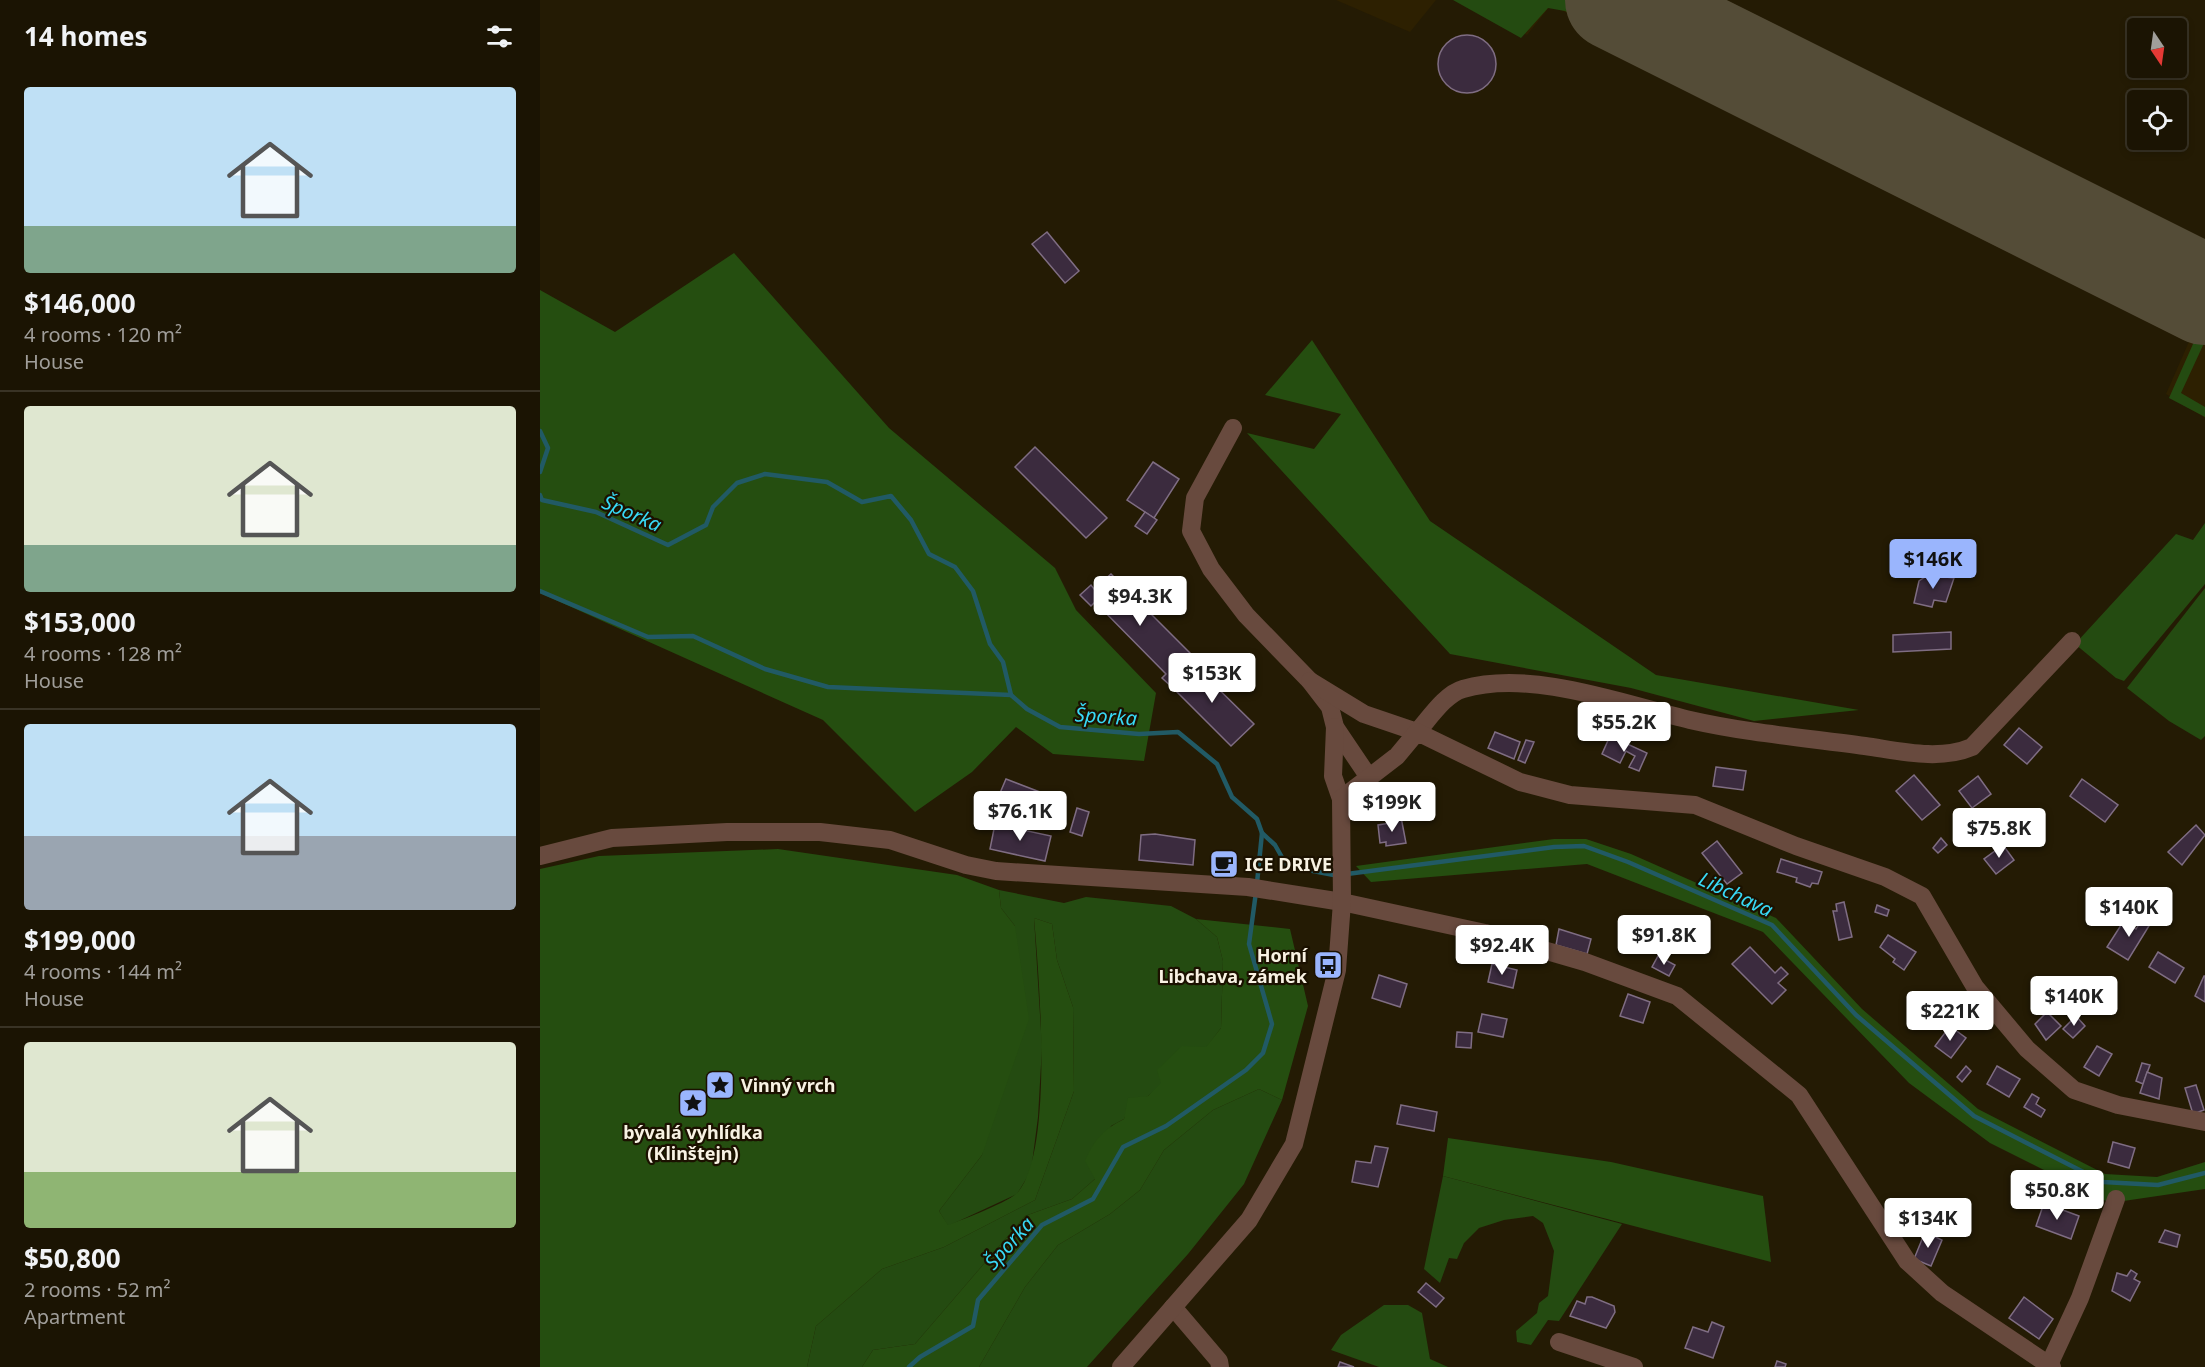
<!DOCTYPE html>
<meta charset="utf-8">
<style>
:root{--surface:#1b1403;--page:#241d0d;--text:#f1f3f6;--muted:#a09e9a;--line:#393325;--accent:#9ab5fd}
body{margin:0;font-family:"Noto Sans",sans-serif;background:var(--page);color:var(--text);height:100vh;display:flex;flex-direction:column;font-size:22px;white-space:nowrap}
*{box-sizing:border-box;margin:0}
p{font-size:20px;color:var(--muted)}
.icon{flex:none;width:33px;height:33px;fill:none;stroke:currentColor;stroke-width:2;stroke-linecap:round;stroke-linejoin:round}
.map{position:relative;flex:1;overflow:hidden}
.side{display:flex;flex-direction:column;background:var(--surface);width:540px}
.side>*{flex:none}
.needle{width:39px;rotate:167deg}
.controls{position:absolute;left:1587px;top:18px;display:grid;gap:12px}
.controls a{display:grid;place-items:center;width:60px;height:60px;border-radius:6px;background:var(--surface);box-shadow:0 3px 9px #0003,0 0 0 2px var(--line);font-size:30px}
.price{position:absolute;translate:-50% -51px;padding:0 14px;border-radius:6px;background:#fff;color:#222;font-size:20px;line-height:39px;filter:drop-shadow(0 2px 3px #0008)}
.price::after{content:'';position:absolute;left:50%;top:36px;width:18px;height:14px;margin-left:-9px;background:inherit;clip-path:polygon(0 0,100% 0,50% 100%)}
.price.current{background:var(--accent);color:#111}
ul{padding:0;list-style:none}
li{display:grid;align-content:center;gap:12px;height:318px;padding:0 24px}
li+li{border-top:2px solid var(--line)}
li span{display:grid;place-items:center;height:186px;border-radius:6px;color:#555}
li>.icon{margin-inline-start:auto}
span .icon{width:108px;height:108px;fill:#fffc;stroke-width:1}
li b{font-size:26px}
h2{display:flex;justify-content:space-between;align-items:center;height:72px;padding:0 24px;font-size:26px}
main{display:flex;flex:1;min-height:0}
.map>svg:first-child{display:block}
.built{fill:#2d2001}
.green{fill:#244b11}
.forest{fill:#254e10}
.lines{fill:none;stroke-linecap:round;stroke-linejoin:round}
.stream{stroke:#215a65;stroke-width:4.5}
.runway{stroke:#544c37;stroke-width:100}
.building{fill:#3b2b3e;stroke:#7f6d83;stroke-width:1.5}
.minor{stroke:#684a3e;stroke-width:18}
.labels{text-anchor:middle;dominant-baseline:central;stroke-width:4.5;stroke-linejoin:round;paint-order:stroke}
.poi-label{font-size:18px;font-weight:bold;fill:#f8f2e3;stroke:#1b1100;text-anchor:start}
.water-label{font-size:20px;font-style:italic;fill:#38d9f5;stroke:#1b1100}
</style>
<main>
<section class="side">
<h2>14 homes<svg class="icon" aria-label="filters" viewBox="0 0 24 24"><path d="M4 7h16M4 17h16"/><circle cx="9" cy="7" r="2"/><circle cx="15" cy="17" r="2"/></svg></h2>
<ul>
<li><span style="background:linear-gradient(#bfe0f5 75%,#7fa58c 0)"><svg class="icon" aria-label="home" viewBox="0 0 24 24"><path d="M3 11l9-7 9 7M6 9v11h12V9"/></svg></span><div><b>$146,000</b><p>4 rooms · 120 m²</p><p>House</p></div></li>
<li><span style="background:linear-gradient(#dfe7d0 75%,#7fa58c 0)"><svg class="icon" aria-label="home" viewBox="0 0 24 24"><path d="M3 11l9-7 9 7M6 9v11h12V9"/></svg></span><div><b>$153,000</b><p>4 rooms · 128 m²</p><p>House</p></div></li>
<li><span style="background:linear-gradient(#bfe0f5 60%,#9aa5b1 0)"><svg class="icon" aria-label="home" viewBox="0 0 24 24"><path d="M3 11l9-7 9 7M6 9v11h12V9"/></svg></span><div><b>$199,000</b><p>4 rooms · 144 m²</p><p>House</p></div></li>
<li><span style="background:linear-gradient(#dfe7d0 70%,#8fb573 0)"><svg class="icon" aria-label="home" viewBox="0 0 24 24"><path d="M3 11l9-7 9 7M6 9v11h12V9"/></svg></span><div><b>$50,800</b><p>2 rooms · 52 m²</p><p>Apartment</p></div></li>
</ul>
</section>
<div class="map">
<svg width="1665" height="1367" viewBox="0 0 1665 1367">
<rect width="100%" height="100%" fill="#241b04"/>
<g class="built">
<path d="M796,0H896L870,32Z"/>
<path d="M919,0H1158L1665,259V418L1626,394L1655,328L1011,5L987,35Z"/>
</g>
<g class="green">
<path d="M913,0H1039L1665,313V341L1641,393L1665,407V417L1629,398L1657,335L1655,326L1025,11L1008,8L981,38Z"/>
<path d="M1113,0H1164L1665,253V276Z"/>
<path d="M1665,523V584L1584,681L1576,678L1535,644L1636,534L1653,540Z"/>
<path d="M1665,588V736L1661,740L1629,721L1587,688Z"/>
<path d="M459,890L524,903L546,897L631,906L656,919L677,937L683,961L681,1028L666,1048L608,1096C596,1100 588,1107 584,1119L571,1126L555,1179L532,1199L485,1216L375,1344L333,1350L322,1367H267L276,1326L342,1269L404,1247L495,1200L534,1091L533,1007L517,960L512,924L494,918L502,1047L498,1117L491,1171L477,1194L408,1226L399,1211L442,1155L475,926L461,908Z"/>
<path d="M719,1089L742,1100L704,1184L648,1254L547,1367H439L485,1287L518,1245L570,1214L600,1190L624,1150L673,1110Z"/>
<path d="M903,1176L1082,1224L1019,1321L1008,1320L991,1345L977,1342L976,1331L997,1313L999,1303L1008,1296L1014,1251L1003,1223L993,1216L964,1220L939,1228L924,1243L917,1259L909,1258L900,1283L884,1269Z"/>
<path d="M844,1305H868L882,1313L890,1359L908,1367H839L791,1350L801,1335Z"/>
</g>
<g class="forest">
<path d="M194,253L349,428L515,568L536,610L616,693L604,761L513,754L476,727L432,772L375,812L283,720L0,593V290L75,332Z"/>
<path d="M772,340L890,521L1116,675L1319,710L1214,721L1091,688L910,654L707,433L774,449L801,414L725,395Z"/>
<path d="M1014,839H1046L1091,854L1236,918L1322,1009L1438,1109L1565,1174L1617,1177L1665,1162V1189L1570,1203L1450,1143L1369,1083L1223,932L1047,864L831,882L816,866Z"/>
<path d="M238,849L417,875L459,890L461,908L475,926L489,1019L442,1155L399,1211L408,1225C422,1220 471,1201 478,1192C514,1150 499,975 494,918L512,924L517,960L533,1007L534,1091L495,1200L404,1247L342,1269L276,1326L267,1367H0V869L59,856Z"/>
<path d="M656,919L750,929L768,1006L742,1100L719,1089L673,1110L624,1150L600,1190L570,1214L518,1245L485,1287L439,1367H322L333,1350L375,1344L485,1216L532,1199L555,1179L545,1161C554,1140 564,1129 584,1119L588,1098L608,1096L621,1083L617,1070L642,1046L666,1047L681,1028L683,961L677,937Z"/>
<path d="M908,1138L1071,1162L1223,1196L1231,1262L903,1176Z"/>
</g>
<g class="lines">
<g class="stream">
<path d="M0,431L8,448L0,472"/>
<path d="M0,495L2,500L56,512L128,545L166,525L173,507L197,483L225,474L287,482L322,502L351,496L371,520L389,554L415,567L433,591L450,644L463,662L471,695L487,709L520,727L599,734L638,732L677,764L692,797L717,819L722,833L717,883"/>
<path d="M0,591L108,637L153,636L225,669L288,687L471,695"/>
<path d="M722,833L735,845L747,866L799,876"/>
<path d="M807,874L1014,847L1044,846L1088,862L1232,925L1316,1015L1434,1116L1563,1182L1618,1185L1665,1173"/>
<path d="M369,1367L380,1357L433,1326L438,1300L502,1225L553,1199L583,1147L626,1126L706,1070L723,1053L732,1024L709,944L716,892"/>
</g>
<path class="runway" d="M1075,0L1665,295"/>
</g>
<g class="building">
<circle cx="927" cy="64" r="29"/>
<path d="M507,232L539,271L525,283L492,244Z"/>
<path d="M495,447L567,518L546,538L475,467Z"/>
<path d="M613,462L639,479L614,518L587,500Z"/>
<path d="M605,512L617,520L607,534L595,526Z"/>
<path d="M571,574L653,656L639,671L644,677L633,688L622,678L626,674L555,602L551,606L540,595L551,585L554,589Z"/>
<path d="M1388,575L1414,578L1406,602L1394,600L1392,607L1374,603L1379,581Z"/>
<path d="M1411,632V649L1353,652V635Z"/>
<path d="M649,660L714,724L691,746L633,688L644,677L639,671Z"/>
<path d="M1479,728L1502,747L1487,764L1464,745Z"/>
<path d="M955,732L980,742L974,759L948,748Z"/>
<path d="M1070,736L1107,753L1099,771L1089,767L1095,756L1086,751L1080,763L1062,754Z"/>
<path d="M986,740L994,742L985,763L978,760Z"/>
<path d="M1176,767L1206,771L1203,790L1173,786Z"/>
<path d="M1374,775L1400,805L1382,820L1356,791Z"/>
<path d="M1438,776L1451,794L1432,808L1419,791Z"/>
<path d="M466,779L518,799L509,821L457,800Z"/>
<path d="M1542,779L1578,805L1565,822L1530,796Z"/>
<path d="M537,808L549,812L542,836L530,832Z"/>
<path d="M861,817L866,843L846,846V842L840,843L838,825L851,823L850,819Z"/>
<path d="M455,824L511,836L505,861L450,849Z"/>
<path d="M1656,825L1665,835L1642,865L1628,852Z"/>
<path d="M615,834L655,840L653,865L599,860L601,835Z"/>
<path d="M1401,838L1407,845L1398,853L1393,848Z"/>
<path d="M1177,841L1202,873L1187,884L1162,853Z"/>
<path d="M1463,845L1474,860L1456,874L1444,859Z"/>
<path d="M1241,859L1282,872L1278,884L1272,883L1270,887L1256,882L1257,878L1237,872Z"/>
<path d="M1304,902L1312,937L1299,940L1293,911H1297L1296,904Z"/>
<path d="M1337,905L1349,910L1347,916L1335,912Z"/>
<path d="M1604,916L1612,921L1588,960L1567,947L1583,922L1596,929Z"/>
<path d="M1019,929L1051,939L1047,954L1016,945Z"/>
<path d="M1348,935L1376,952L1364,970L1353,962L1355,959L1340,947Z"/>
<path d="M1210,947L1235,973L1241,967L1248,974L1238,983L1246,990L1232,1004L1192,964Z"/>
<path d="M1618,952L1644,968L1635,983L1609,967Z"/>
<path d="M1118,956L1135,965L1129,976L1112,967Z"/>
<path d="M952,964L977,970L973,988L948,982Z"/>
<path d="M839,975L867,984L860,1007L832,998Z"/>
<path d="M1664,976H1665V1002L1655,996Z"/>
<path d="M1088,994L1110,1002L1103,1023L1080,1016Z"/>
<path d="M1507,1012L1521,1026L1506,1040L1495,1024Z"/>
<path d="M942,1014L967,1019L963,1037L938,1032Z"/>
<path d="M1536,1016L1545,1026L1533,1038L1523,1029Z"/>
<path d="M1410,1026L1426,1038L1411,1058L1395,1046Z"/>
<path d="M917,1032L932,1033L931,1048L916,1047Z"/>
<path d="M1557,1046L1572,1054L1559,1076L1544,1067Z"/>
<path d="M1602,1063L1610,1065L1603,1084L1596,1081Z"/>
<path d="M1426,1066L1431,1071L1422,1082L1417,1077Z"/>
<path d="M1457,1066L1480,1079L1469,1097L1447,1084Z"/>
<path d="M1607,1072L1622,1078L1619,1099L1600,1093Z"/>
<path d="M1656,1085L1664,1110L1653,1114L1645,1088Z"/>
<path d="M1492,1094L1499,1098L1496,1104L1505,1110L1501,1117L1484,1107Z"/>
<path d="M861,1105L897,1112L894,1131L857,1124Z"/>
<path d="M1573,1142L1595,1148L1589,1168L1568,1162Z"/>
<path d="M835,1146L848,1148L838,1187L812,1182L816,1161L831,1163Z"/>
<path d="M1504,1203L1539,1216L1531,1239L1496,1226Z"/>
<path d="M1625,1230L1640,1235L1637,1247L1619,1242Z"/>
<path d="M1385,1232L1402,1240L1391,1266L1374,1259Z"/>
<path d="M1591,1270L1597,1274L1594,1279L1600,1282L1590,1301L1572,1291L1577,1273L1587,1276Z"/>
<path d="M886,1283L904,1298L896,1307L878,1292Z"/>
<path d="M1047,1297H1052L1074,1306L1075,1312L1066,1328L1030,1316L1037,1301L1045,1304Z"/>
<path d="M1484,1297L1513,1319L1499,1339L1469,1318Z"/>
<path d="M1172,1322L1184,1327L1173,1358L1145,1348L1153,1327L1168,1332Z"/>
<path d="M1237,1361L1246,1364L1245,1367H1235Z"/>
<path d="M800,1362L814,1367H798Z"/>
</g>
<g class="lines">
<g class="minor">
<path d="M693,428L655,498L651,531L671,569L706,615L770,681L790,707L795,727L828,776"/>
<path d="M770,681L824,714L877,732C889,719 905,694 923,689C991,669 1084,704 1150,720C1207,733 1267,738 1325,746C1360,751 1399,761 1432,747L1532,641"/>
<path d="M795,727L793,776L801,799"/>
<path d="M0,856L72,838L187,832H280L350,840L426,865L456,871L708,887L802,902L945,933L1045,962L1137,996L1259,1095L1367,1261L1402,1293L1512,1367"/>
<path d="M633,1307L679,1361L680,1367"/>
<path d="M1019,1342L1094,1367"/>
<path d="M581,1367L709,1220L754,1144L797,970L802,902L801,799L857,756L877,732L980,782L1030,795L1155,805L1256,846L1345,877L1382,896L1435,987L1487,1049L1534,1090L1578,1105L1665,1122"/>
<path d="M1508,1367L1540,1298L1576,1199"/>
</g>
</g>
<defs>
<g id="cafe-square" transform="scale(1.5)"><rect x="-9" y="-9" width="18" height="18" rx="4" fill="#9ab5fd" stroke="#1b1100"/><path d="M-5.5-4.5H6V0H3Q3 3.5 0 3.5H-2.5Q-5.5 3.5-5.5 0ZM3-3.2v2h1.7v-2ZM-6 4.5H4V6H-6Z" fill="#111"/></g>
<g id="bus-square" transform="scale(1.5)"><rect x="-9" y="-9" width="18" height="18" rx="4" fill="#9ab5fd" stroke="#1b1100"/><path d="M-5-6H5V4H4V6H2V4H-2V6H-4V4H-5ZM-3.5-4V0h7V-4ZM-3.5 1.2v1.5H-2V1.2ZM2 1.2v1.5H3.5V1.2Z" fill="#111"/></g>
<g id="sight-square" transform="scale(1.5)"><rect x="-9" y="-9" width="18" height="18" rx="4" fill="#9ab5fd" stroke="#1b1100"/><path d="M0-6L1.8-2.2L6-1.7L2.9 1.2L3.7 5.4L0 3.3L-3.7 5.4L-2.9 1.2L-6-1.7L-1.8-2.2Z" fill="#111"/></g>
</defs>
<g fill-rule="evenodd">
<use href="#cafe-square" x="684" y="864"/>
<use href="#bus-square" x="788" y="965"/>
<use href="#sight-square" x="180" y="1085"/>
<use href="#sight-square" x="153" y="1103"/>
</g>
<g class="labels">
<g class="poi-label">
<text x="705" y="864">ICE DRIVE</text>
<text x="767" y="955" text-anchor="end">Horní<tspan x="767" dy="21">Libchava, zámek</tspan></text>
<text x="201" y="1085">Vinný vrch</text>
<text x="153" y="1132" text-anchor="middle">bývalá vyhlídka<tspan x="153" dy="21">(Klinštejn)</tspan></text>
</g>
<g class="water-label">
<text transform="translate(92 513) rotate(24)">Šporka</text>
<text transform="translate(566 716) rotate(4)">Šporka</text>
<text transform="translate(1196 894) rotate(25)">Libchava</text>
<text transform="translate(469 1243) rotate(-48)">Šporka</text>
</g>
</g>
</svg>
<div class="controls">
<a><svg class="needle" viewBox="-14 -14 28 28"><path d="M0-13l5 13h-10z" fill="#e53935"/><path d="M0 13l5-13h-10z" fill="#a09e9a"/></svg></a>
<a><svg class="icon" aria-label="locate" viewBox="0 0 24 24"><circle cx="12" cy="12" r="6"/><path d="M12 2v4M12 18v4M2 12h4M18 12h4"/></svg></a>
</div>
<b class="price current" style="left:1393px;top:590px">$146K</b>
<b class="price" style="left:600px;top:627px">$94.3K</b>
<b class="price" style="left:672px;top:704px">$153K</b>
<b class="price" style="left:1084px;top:753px">$55.2K</b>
<b class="price" style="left:852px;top:833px">$199K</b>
<b class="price" style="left:480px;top:842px">$76.1K</b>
<b class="price" style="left:1459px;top:859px">$75.8K</b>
<b class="price" style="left:1589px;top:938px">$140K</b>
<b class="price" style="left:1124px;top:966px">$91.8K</b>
<b class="price" style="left:962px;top:976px">$92.4K</b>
<b class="price" style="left:1534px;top:1027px">$140K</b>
<b class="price" style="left:1410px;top:1042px">$221K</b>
<b class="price" style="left:1517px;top:1221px">$50.8K</b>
<b class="price" style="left:1388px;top:1249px">$134K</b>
</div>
</main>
